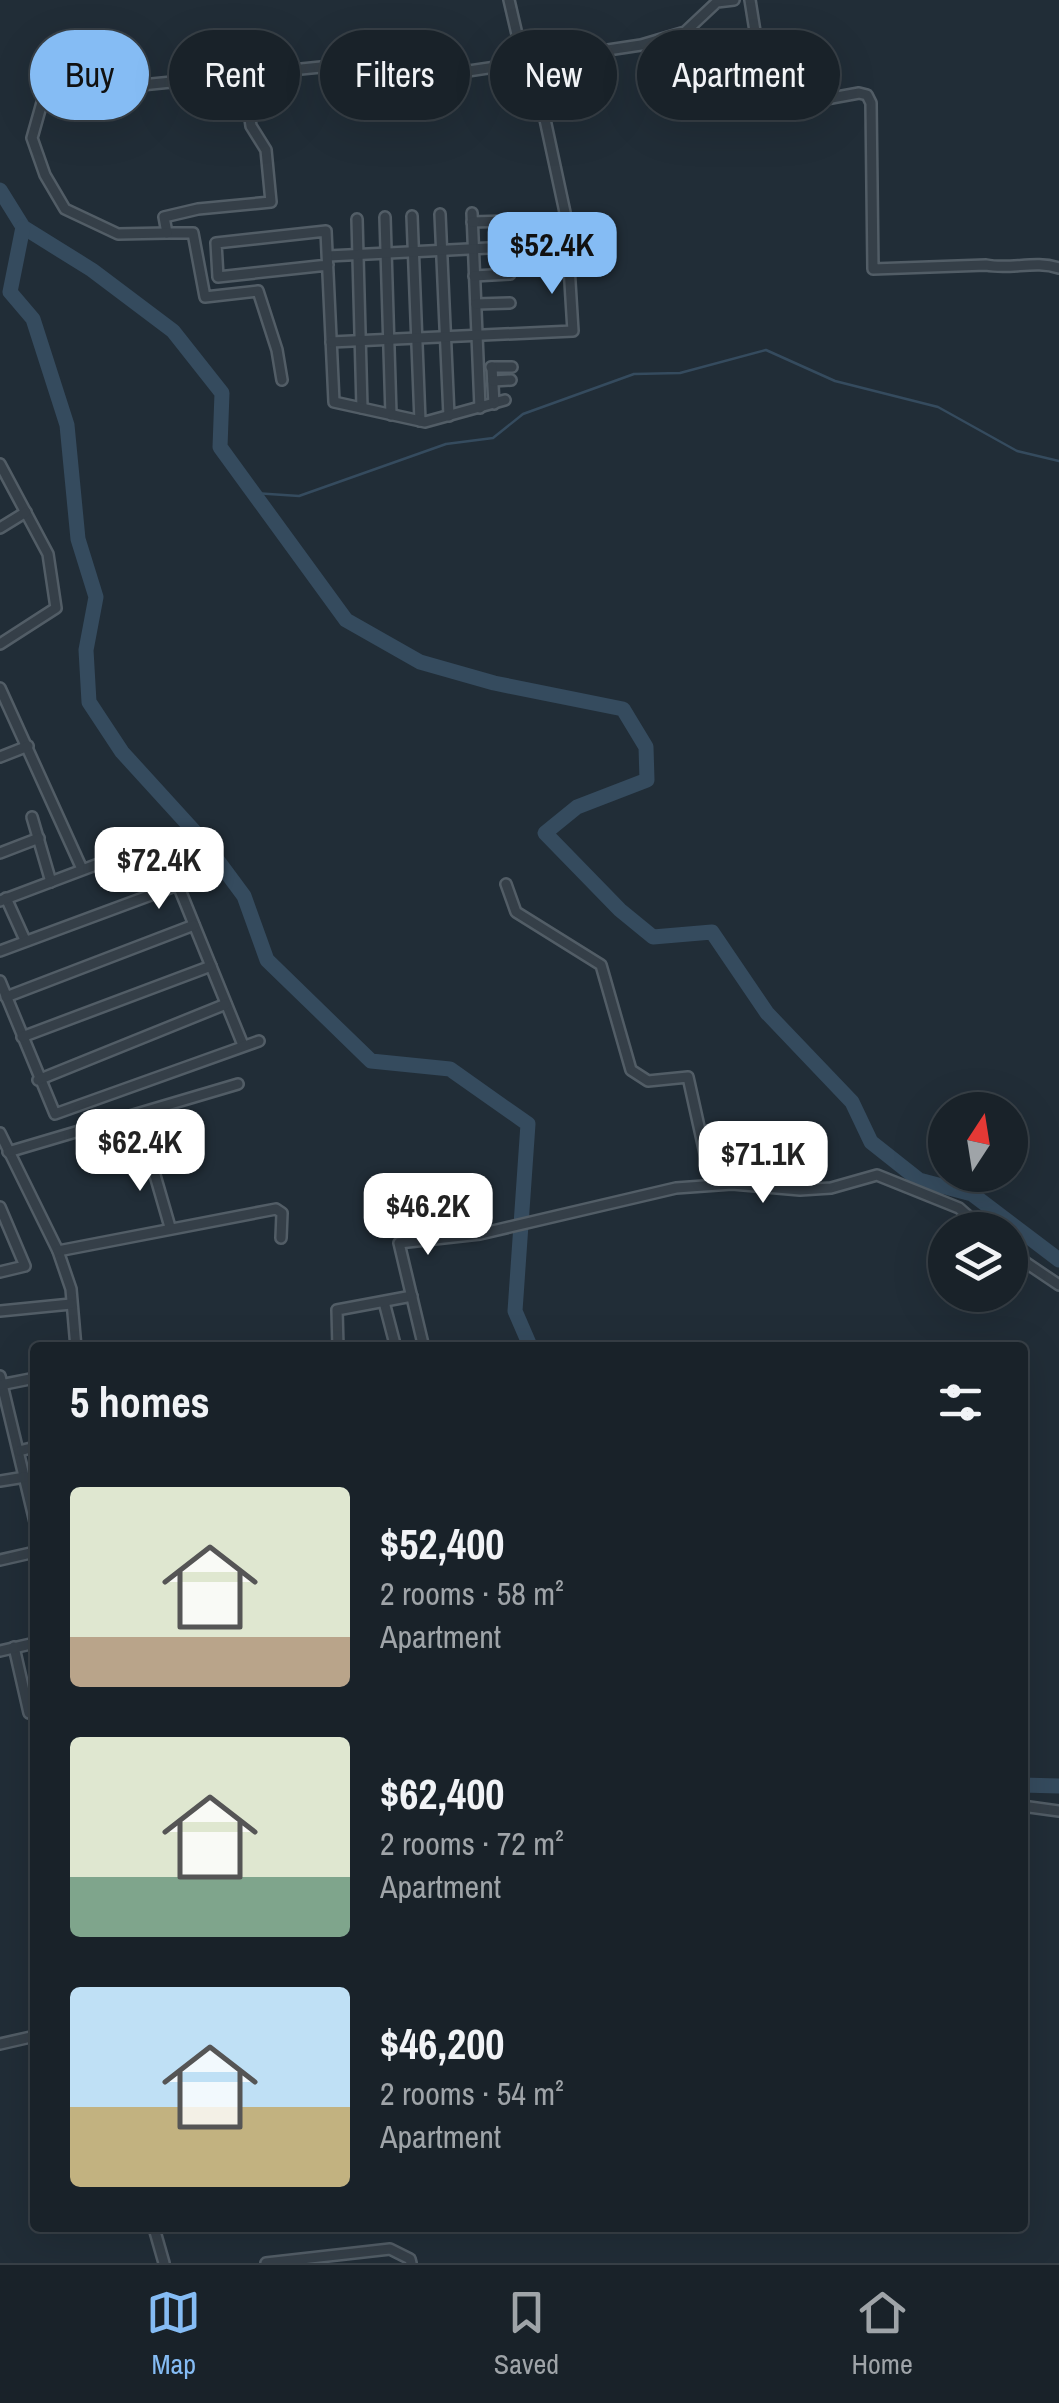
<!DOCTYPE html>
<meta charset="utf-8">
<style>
:root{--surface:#192229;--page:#222a31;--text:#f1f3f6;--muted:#9fa4a8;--line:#373f46;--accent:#85bcf4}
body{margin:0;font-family:"Archivo Narrow",sans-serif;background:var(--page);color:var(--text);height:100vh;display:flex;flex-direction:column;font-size:38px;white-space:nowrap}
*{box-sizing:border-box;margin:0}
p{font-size:32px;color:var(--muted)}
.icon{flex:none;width:55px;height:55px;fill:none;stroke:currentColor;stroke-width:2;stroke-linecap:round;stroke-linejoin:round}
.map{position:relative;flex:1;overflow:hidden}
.details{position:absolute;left:30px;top:1342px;width:998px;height:890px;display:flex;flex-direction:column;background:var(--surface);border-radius:10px;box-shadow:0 10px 40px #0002,0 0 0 2px var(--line)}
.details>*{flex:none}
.guide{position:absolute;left:30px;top:30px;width:1000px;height:90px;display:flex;gap:20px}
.needle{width:65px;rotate:12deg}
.controls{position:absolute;left:928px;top:1092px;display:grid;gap:20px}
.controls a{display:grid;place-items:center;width:100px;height:100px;border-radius:50%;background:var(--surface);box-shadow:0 10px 40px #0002,0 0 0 2px var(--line);font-size:50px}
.price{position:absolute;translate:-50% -85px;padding:0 22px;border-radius:20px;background:#fff;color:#222;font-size:32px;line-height:65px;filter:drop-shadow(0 2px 5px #0008)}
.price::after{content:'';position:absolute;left:50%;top:60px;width:30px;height:22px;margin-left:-15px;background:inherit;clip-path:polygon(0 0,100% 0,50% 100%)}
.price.selected{background:var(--accent);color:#111}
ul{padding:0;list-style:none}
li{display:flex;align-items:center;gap:30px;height:250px;padding:0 40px}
li span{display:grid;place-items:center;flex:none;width:280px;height:200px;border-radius:10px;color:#555}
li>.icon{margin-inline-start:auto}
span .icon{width:120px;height:120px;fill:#fffc;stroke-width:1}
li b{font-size:42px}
h2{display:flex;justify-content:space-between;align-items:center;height:120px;padding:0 40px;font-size:42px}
.tag{padding:0 35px;border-radius:45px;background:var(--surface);box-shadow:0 10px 40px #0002,0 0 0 2px var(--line);font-size:35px;line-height:90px}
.tag.selected{background:var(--accent);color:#111}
.tab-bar{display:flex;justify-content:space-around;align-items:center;height:140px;border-top:2px solid var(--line);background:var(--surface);font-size:28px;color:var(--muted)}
.tab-bar a{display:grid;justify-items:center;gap:5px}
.tab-bar .selected{color:var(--accent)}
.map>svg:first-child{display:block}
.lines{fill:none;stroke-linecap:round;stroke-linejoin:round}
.stream{stroke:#354b5e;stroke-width:2.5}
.river{stroke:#354b5e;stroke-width:15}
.street-casing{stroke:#525d66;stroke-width:14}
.street{stroke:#353f48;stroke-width:9}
</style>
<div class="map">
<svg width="1059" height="2263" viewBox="0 0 1059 2263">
<rect width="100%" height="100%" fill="#212d37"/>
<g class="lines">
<path class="stream" d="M253,493L299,496L446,444L493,438L523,414L634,374L680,373L766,350L835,381L938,407L1017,451L1059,461"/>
<g class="river">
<path d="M0,190L23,227L92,270L173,331L222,393L220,447L346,620L420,662L494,683L623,709L646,747L647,780L577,807L545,833L620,910L653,937L712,932L767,1013L852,1102L871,1142L919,1180L972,1194L1059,1260"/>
<path d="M23,227L10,292L33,319L67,425L78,539L96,597L86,650L89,702L122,752L204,842L244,896L267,960L371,1061L450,1069L528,1124L515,1311L531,1348"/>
<path d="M1022,1785L1059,1786"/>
</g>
<g class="street-casing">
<g id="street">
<path d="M509,0L523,60"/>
<path d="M750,0L766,100L771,109L859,93L867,95L871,103L873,269L986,265C1011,270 1035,260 1059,268"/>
<path d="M244,74L251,126L266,150L271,202L198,209L164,217L167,233H193L205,297L258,291L277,350L282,380"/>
<path d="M472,213L480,408"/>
<path d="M440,214L449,416"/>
<path d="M412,216L420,421"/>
<path d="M385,217L391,415"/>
<path d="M357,219L362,408"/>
<path d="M472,222L508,221"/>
<path d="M167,233L118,234L65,209L45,175L32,138L43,99L92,90L331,66L369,86L641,45L685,32L717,2L734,0"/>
<path d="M328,256L509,247"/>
<path d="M328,265L218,277L216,243L326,231L334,402L425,422L505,400"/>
<path d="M474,276L510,274"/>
<path d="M476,304L510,303"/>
<path d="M331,342L573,331L566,217L532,59"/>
<path d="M491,367H512"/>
<path d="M492,367L494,404"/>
<path d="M493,381L511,380"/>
<path d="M0,464L48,554L56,608L0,644"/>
<path d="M0,528L26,512"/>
<path d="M0,688L82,869"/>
<path d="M0,757L28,746"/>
<path d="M32,817L51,882"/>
<path d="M0,853L39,838"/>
<path d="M506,884L516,912L601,965L631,1070L648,1081L688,1077L712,1185"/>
<path d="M6,898L25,940"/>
<path d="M0,901L138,849"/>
<path d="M0,951L178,885L243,1045"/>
<path d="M0,981L55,1114L259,1041"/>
<path d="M6,997L194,925"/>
<path d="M22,1037L211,966"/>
<path d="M38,1080L226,1004"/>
<path d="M0,1133L58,1251L71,1289L76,1348"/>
<path d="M148,1151L170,1227"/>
<path d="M8,1152L238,1084"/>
<path d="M0,1207L25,1266L0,1272"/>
<path d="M58,1251L276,1209L282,1213L281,1238"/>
<path d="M1010,1252L1059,1285"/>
<path d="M384,1302L396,1348"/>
<path d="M0,1311L71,1304"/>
<path d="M338,1348L337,1310L412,1296"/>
<path d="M424,1348L399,1243L480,1234L676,1188L732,1184L800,1190L831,1188L877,1175L959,1208L984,1230"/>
<path d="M0,1376L35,1522"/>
<path d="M0,1385L35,1378"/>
<path d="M19,1451L35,1447"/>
<path d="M0,1481L25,1477"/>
<path d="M0,1560L35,1552"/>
<path d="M14,1647L29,1713"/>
<path d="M0,1651L35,1643"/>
<path d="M1022,1806L1059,1811"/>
<path d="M0,2044L35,2036"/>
<path d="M154,2228L164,2263"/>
<path d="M266,2263L390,2249L410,2259L411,2263"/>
</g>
</g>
<use href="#street" class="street"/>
</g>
</svg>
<div class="controls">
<a><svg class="needle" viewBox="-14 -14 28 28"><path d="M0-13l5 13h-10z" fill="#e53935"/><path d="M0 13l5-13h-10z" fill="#9fa4a8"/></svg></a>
<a><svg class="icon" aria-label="layers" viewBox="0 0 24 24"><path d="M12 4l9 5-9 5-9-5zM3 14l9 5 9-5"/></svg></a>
</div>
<b class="price selected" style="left:552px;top:297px">$52.4K</b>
<b class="price" style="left:159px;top:912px">$72.4K</b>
<b class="price" style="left:140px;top:1194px">$62.4K</b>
<b class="price" style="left:763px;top:1206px">$71.1K</b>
<b class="price" style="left:428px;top:1258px">$46.2K</b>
<div class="guide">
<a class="tag selected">Buy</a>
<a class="tag">Rent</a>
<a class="tag">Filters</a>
<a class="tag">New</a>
<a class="tag">Apartment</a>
</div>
<section class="details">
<h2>5 homes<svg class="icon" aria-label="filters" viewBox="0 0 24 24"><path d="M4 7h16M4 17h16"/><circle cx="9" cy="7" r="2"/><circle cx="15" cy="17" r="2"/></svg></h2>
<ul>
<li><span style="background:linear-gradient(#dfe7d0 75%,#b9a48a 0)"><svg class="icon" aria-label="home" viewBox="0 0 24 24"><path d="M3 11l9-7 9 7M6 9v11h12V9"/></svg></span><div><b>$52,400</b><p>2 rooms · 58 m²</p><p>Apartment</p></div></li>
<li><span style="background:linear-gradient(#dfe7d0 70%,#7fa58c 0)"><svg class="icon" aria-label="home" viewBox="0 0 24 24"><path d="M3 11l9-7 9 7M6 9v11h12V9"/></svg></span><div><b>$62,400</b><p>2 rooms · 72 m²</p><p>Apartment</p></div></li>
<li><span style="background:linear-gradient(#bfe0f5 60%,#c2b280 0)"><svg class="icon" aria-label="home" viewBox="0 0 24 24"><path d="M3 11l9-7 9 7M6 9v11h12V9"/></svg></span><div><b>$46,200</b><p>2 rooms · 54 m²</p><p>Apartment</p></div></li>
</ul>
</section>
</div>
<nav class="tab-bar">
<a class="selected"><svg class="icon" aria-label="map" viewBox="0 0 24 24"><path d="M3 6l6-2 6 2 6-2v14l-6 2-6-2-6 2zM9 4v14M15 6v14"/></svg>Map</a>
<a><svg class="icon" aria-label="saved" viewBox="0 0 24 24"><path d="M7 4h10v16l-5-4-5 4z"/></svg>Saved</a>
<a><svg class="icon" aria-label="home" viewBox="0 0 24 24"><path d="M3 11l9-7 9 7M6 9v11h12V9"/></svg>Home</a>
</nav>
